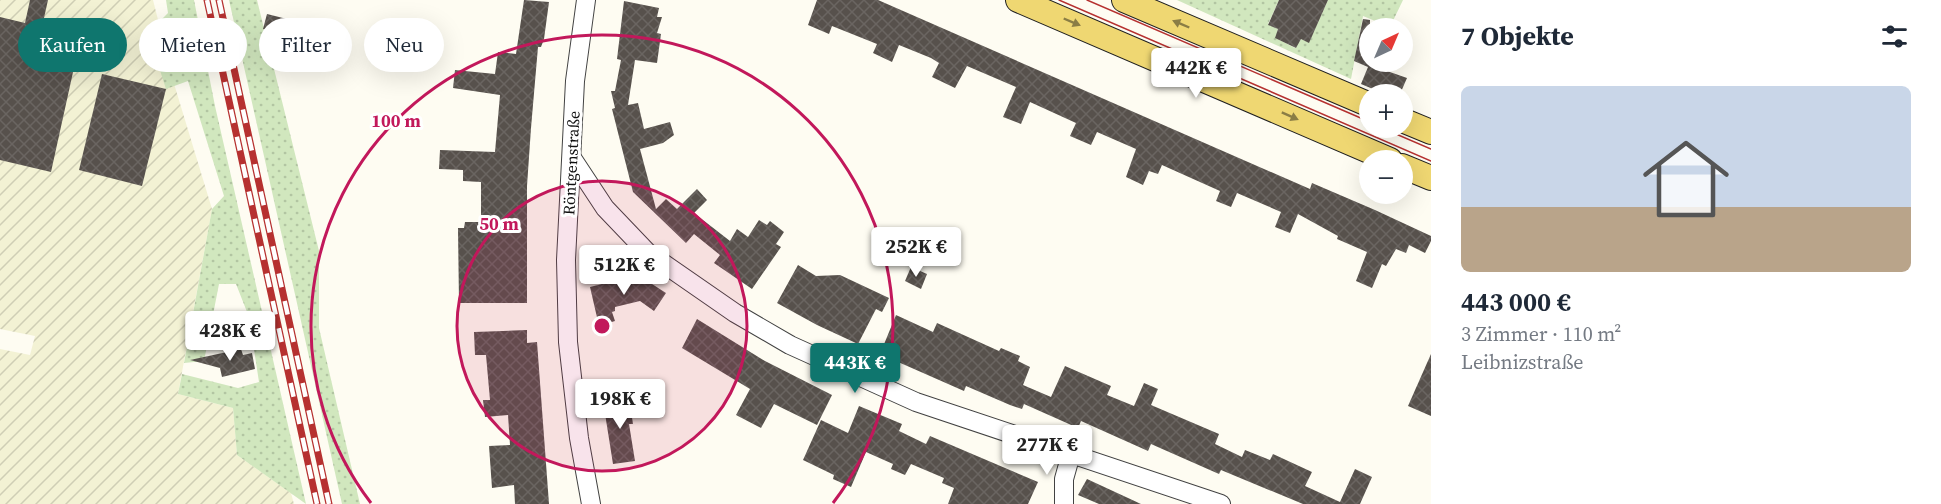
<!DOCTYPE html>
<html lang="de">
<meta charset="utf-8">
<style>
:root{--surface:#fff;--page:#f6f6f7;--text:#1f2937;--muted:#747a83;--accent:#0f766e}
body{margin:0;font-family:"Source Serif 4",serif;background:var(--page);color:var(--text);height:100vh;display:flex;flex-direction:column;font-size:22px;white-space:nowrap}
*{box-sizing:border-box;margin:0}
p{font-size:20px;color:var(--muted)}
.icon{flex:none;width:33px;height:33px;fill:none;stroke:currentColor;stroke-width:2;stroke-linecap:round;stroke-linejoin:round}
.map{position:relative;flex:1;overflow:hidden}
.sheet{display:flex;flex-direction:column;background:var(--surface);width:510px}
.sheet>*{flex:none}
.top-card{position:absolute;left:18px;top:18px;width:570px;height:54px;display:flex;gap:12px}
.needle{width:39px;rotate:44deg}
.fabs{position:absolute;left:1359px;top:18px;display:grid;gap:12px}
.fabs a{display:grid;place-items:center;width:54px;height:54px;border-radius:50%;background:var(--surface);box-shadow:0 6px 24px #0002;font-size:30px}
.price{position:absolute;translate:-50% -51px;padding:0 14px;border-radius:6px;background:#fff;color:#222;font-size:20px;line-height:39px;filter:drop-shadow(0 2px 3px #0008)}
.price::after{content:'';position:absolute;left:50%;top:36px;width:18px;height:14px;margin-left:-9px;background:inherit;clip-path:polygon(0 0,100% 0,50% 100%)}
.price.current{background:var(--accent);color:#fff}
ul{padding:0;list-style:none}
li{display:grid;align-content:center;gap:12px;height:318px;padding:0 30px}
li span{display:grid;place-items:center;height:186px;border-radius:9px;color:#555}
li>.icon{margin-inline-start:auto}
span .icon{width:108px;height:108px;fill:#fffc;stroke-width:1}
li b{font-size:26px}
h2{display:flex;justify-content:space-between;align-items:center;height:72px;padding:0 30px;font-size:26px}
.pill{padding:0 21px;border-radius:27px;background:var(--surface);box-shadow:0 6px 24px #0002;font-size:21px;line-height:54px}
.pill.current{background:var(--accent);color:#fff}
main{display:flex;flex:1;min-height:0}
.map>svg:first-child{display:block}
.farmland{fill:url(#farmland-furrows)}
.grass{fill:url(#grass-dots)}
.building{fill:url(#building-cross-hatch)}
.lines{fill:none;stroke-linecap:round;stroke-linejoin:round}
.minor-casing{stroke:#424242;stroke-width:20}
.major-casing{stroke:#202020;stroke-width:26}
.minor{stroke:#fff;stroke-width:18}
.major{stroke:#efd772;stroke-width:24}
.tram{stroke:#b63130;stroke-width:1.5}
.rail-casing{stroke:#b63130;stroke-width:7}
.rail{stroke:#fff;stroke-width:4.5;stroke-dasharray:14;stroke-linecap:butt}
.oneway{fill:#8a7d45}
.ring{fill:none;stroke:#c2185b;stroke-width:3}
.labels{text-anchor:middle;dominant-baseline:central;stroke-width:6;stroke-linejoin:round;paint-order:stroke}
.street-label{font-size:16px;fill:#0f0f0f;stroke:#fff}
.centre{fill:#c2185b;stroke:#fff;stroke-width:3}
.ring-label{font-size:18px;text-anchor:middle;font-weight:bold;fill:#c2185b;stroke:#fff;stroke-width:6;stroke-linejoin:round;paint-order:stroke}
</style>
<main>
<div class="map">
<svg width="1431" height="504" viewBox="0 0 1431 504">
<defs>
<pattern id="farmland-furrows" width="10" height="10" patternUnits="userSpaceOnUse" patternTransform="scale(1.5)"><rect width="10" height="10" fill="#f3f2d4"/><path d="M-1 1l2-2M0 10L10 0M9 11l2-2" fill="none" stroke="#cfceb5"/></pattern>
<pattern id="grass-dots" width="8" height="8" patternUnits="userSpaceOnUse" patternTransform="scale(1.5)"><rect width="8" height="8" fill="#d1e7be"/><path d="M2 2h.1M6 6h.1" fill="none" stroke="#b2c5a2" stroke-width="1.8" stroke-linecap="round"/></pattern>
<pattern id="building-cross-hatch" width="8" height="8" patternUnits="userSpaceOnUse" patternTransform="scale(1.5)"><rect width="8" height="8" fill="#57514c"/><path d="M0 0l8 8M0 8l8-8" fill="none" stroke="#6a6561"/></pattern>
</defs>
<rect width="100%" height="100%" fill="#fefcf2"/>
<path class="farmland" d="M0,0H153L175,87L212,209L178,394L233,408L237,455L291,493L294,504H0V349L30,355L35,336L0,329Z"/>
<g class="grass">
<path d="M166,0H194L215,106L306,504L237,455L233,408L178,394L182,374L238,388L259,382L249,317L236,284H219L204,361L184,363L212,209L224,196L188,81L166,89L148,33L168,13Z"/>
<path d="M229,0H257L319,251V328L360,504H342Z"/>
<path d="M1177,0H1279L1268,24L1278,29L1276,38L1295,48L1301,39L1309,42L1328,0H1403L1390,27L1363,16L1351,79Z"/>
</g>
<g class="building">
<path d="M30,0H48L42,27L81,36L51,172L0,160V17L25,23Z"/>
<path d="M524,0L549,2L544,39L541,47H538L531,128L527,186V303H459L458,228H464L465,222H481V182L463,181V170L439,169L440,150L495,152L500,95L453,88L455,70L495,74L498,52L516,54Z"/>
<path d="M817,0H878L1310,189L1312,183L1375,210L1431,236V241L1425,253L1409,245L1406,253L1396,249L1386,266L1382,264L1372,288L1356,281L1367,252L1337,239L1338,236L1298,214L1290,233L1275,227L1281,212L1237,193L1231,207L1216,201L1220,191L1162,165L1158,174L1149,171L1143,185L1126,177L1136,149L1097,132L1091,145L1070,136L1076,123L1030,102L1021,124L1003,117L1016,87L967,66L955,88L932,77L939,63L931,58L899,45L892,62L873,53L877,44L832,26L829,34L808,25Z"/>
<path d="M1279,0H1328L1309,43L1301,39L1296,48L1275,38L1278,29L1268,25Z"/>
<path d="M624,1L659,8L657,17H662L657,33L661,34L657,63L635,60L628,105L638,103L644,129L670,122L674,135L663,143L640,149L656,209L666,199L677,209L697,189L707,200L694,213L730,241L737,229L748,237L759,220L767,225L770,221L784,232L776,244L781,247L752,289L714,263L720,255L694,234L686,243L633,192L612,109L615,108L611,91H615L621,60L617,59Z"/>
<path d="M267,14L339,32L335,47L263,29Z"/>
<path d="M1363,19L1370,20V65L1407,78L1400,94H1385L1361,84L1368,67L1354,61Z"/>
<path d="M102,74L166,89L142,186L79,170Z"/>
<path d="M798,265L816,276L840,275L889,298L882,312L876,309L858,344L817,325L777,303Z"/>
<path d="M911,267L927,274L921,289L905,281Z"/>
<path d="M638,275L666,293L654,311L640,301L615,307V311L612,312L615,321L599,326L590,287Z"/>
<path d="M896,315L933,332L937,323L999,351L1001,348L1020,356L1018,361L1030,367L1023,385L1051,397L1065,366L1111,386L1107,395L1134,406L1144,383L1158,389L1151,405L1219,434L1215,444L1242,457L1245,450L1270,460L1273,454L1312,472L1305,486L1340,502L1355,469L1372,477L1360,504H1303L1221,470L1219,474L1151,444L1148,451L1081,421L1078,428L1024,404L1022,409L1010,405L966,386L964,391L880,354Z"/>
<path d="M697,319L765,361L832,395L817,425L774,404L761,428L736,415L750,389L682,348Z"/>
<path d="M527,330V343L537,342L549,504H515L514,485L492,488L489,446L510,445L508,415L485,417L483,400H490L486,355H475L474,332Z"/>
<path d="M241,349L243,355L252,353L255,369L222,377L220,368L190,360Z"/>
<path d="M1431,354V416L1408,406Z"/>
<path d="M629,398L633,424H629L635,461L613,464L603,401Z"/>
<path d="M859,406L902,424L899,431L926,444L930,436L1038,482L1028,504H948L954,488L942,483L944,478L911,464L905,475L891,469L893,464L866,452L851,487L833,479L834,475L803,460L821,420L848,433Z"/>
<path d="M1087,479L1141,504H1099L1078,495Z"/>
</g>
<g class="lines">
<g class="minor-casing">
<g id="minor">
<path d="M586,0L575,81L566,260L568,342L579,438L591,504"/>
<path d="M572,158L605,208L647,252L735,313L790,345L916,402L1221,504"/>
<path d="M1064,504V479L1071,454"/>
</g>
</g>
<g class="major-casing">
<g id="major">
<path d="M1018,0L1390,160"/>
<path d="M1124,0L1370,105"/>
<path d="M1402,120L1431,132"/>
<path d="M1402,166L1431,178"/>
</g>
</g>
<use href="#minor" class="minor"/>
<use href="#major" class="major"/>
<g class="tram">
<path d="M1059,0L1431,161"/>
<path d="M1087,0L1370,122"/>
<path d="M1382,128L1431,149"/>
</g>
<g class="rail-casing">
<g id="rail">
<path d="M207,0L317,504"/>
<path d="M219,0L329,504"/>
</g>
</g>
<use href="#rail" class="rail"/>
</g>
<defs><path id="oneway-solid" d="M-6-.8H1V-3.2L6.5 0L1 3.2V.8H-6Z" transform="scale(1.5)"/></defs>
<g class="oneway">
<use href="#oneway-solid" transform="translate(1072 22) rotate(23)"/>
<use href="#oneway-solid" transform="translate(1181 24) rotate(-157)"/>
<use href="#oneway-solid" transform="translate(1290 116) rotate(24)"/>
</g>
<circle cx="602" cy="326" r="145" fill="#c2185b" fill-opacity=".12"/>
<g class="ring">
<circle cx="602" cy="326" r="145"/>
<path d="M371 503A291 291 0 1 1 833 503"/>
</g>
<g class="labels">
<g class="street-label">
<text transform="translate(571 163) rotate(-87)">Röntgenstraße</text>
</g>
</g>
<circle cx="602" cy="326" r="9" class="centre"/>
<g class="ring-label">
<text x="396" y="127">100 m</text>
<text x="499" y="230">50 m</text>
</g>
</svg>
<div class="fabs">
<a><svg class="needle" viewBox="-14 -14 28 28"><path d="M0-13l5 13h-10z" fill="#e53935"/><path d="M0 13l5-13h-10z" fill="#747a83"/></svg></a>
<a>+</a>
<a>−</a>
</div>
<b class="price" style="left:1196px;top:99px">442K €</b>
<b class="price" style="left:916px;top:278px">252K €</b>
<b class="price" style="left:624px;top:296px">512K €</b>
<b class="price" style="left:230px;top:362px">428K €</b>
<b class="price current" style="left:855px;top:394px">443K €</b>
<b class="price" style="left:620px;top:430px">198K €</b>
<b class="price" style="left:1047px;top:476px">277K €</b>
<div class="top-card">
<a class="pill current">Kaufen</a>
<a class="pill">Mieten</a>
<a class="pill">Filter</a>
<a class="pill">Neu</a>
</div>
</div>
<section class="sheet">
<h2>7 Objekte<svg class="icon" aria-label="filters" viewBox="0 0 24 24"><path d="M4 7h16M4 17h16"/><circle cx="9" cy="7" r="2"/><circle cx="15" cy="17" r="2"/></svg></h2>
<ul>
<li><span style="background:linear-gradient(#c9d6e8 65%,#b9a48a 0)"><svg class="icon" aria-label="home" viewBox="0 0 24 24"><path d="M3 11l9-7 9 7M6 9v11h12V9"/></svg></span><div><b>443 000 €</b><p>3 Zimmer · 110 m²</p><p>Leibnizstraße</p></div></li>
</ul>
</section>
</main>
